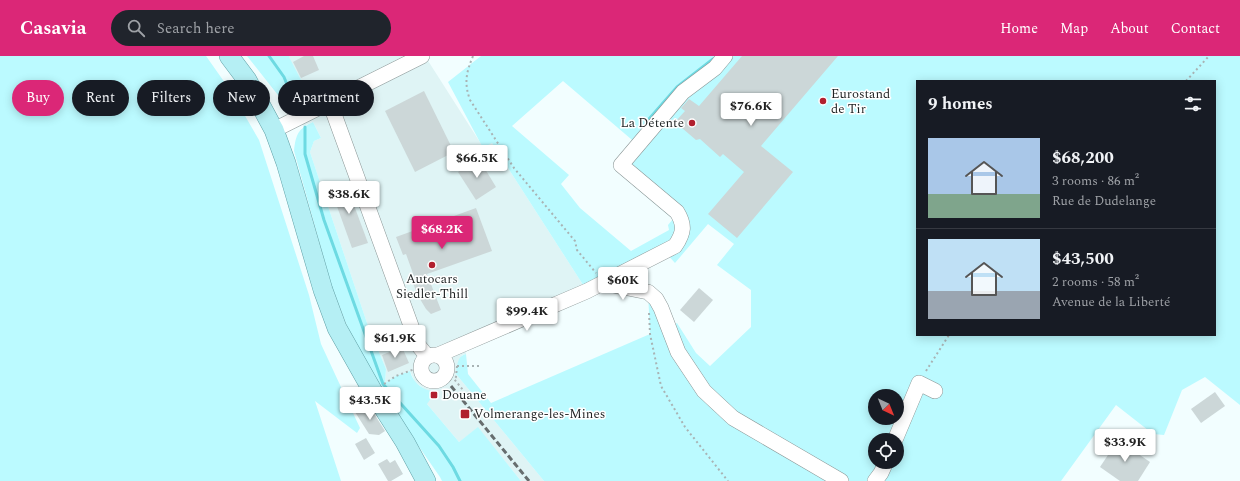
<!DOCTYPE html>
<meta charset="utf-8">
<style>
:root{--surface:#171b24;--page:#20242c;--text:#f1f3f6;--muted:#9ea1a6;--line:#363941;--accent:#db2777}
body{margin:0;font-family:Spectral,serif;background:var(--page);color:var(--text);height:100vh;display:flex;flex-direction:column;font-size:15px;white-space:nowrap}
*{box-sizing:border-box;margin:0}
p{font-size:13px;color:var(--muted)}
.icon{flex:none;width:22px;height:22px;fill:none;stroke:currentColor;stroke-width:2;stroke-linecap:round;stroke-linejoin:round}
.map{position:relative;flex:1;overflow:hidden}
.details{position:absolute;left:916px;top:24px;width:300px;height:256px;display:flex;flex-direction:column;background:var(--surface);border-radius:0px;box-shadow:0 2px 10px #0003}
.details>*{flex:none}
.banner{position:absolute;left:12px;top:24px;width:380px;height:36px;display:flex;gap:8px}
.needle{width:26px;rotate:137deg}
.fabs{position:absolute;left:868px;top:333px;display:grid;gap:8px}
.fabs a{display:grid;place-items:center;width:36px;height:36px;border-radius:50%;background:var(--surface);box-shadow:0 2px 10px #0003;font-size:20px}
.price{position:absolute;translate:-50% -34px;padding:0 9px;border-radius:4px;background:#fff;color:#222;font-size:13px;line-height:26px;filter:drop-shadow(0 1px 2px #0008)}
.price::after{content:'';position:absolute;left:50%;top:24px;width:12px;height:9px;margin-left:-6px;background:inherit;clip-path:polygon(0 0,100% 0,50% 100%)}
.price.active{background:var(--accent);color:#fff}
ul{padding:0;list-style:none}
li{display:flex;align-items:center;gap:12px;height:100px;padding:0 12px}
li+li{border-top:1px solid var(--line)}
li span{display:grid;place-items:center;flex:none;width:112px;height:80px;border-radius:0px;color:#555}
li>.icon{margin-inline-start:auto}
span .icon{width:48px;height:48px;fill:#fffc;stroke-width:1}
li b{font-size:17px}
h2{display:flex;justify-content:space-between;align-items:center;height:48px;padding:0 12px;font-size:17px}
.chip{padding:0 14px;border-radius:18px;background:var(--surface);box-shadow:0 2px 10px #0003;font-size:14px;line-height:36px}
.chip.active{background:var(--accent);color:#fff}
header{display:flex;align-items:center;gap:24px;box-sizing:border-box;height:56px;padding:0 20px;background:var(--accent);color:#fff}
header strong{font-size:19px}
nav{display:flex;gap:22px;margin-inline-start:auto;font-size:14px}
.search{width:280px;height:36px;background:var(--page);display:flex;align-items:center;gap:10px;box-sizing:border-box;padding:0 14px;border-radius:22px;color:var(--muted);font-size:15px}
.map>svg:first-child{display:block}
.built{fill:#dff4f5}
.green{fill:#bbfaff;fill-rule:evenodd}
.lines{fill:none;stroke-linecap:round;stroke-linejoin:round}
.stream{stroke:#6ddae2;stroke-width:3}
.building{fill:#ccd7d8}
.minor-casing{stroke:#8b9696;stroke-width:16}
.major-casing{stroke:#60a0a6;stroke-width:20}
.path{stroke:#a9b3b4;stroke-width:2;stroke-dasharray:2 3;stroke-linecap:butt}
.minor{stroke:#fff;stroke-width:15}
.major{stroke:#b5eff4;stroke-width:19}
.rail{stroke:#666d6e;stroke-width:3;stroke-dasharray:6 3;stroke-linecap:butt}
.poi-dot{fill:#b11f2e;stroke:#fff;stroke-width:1.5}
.labels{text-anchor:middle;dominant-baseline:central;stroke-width:3;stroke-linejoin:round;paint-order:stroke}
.poi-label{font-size:13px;fill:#1e2223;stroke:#fff;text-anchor:start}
</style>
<header>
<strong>Casavia</strong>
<div class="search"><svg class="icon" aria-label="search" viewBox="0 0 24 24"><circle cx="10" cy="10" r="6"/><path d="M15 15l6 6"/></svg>Search here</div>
<nav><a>Home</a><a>Map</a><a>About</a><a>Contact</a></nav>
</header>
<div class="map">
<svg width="1240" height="425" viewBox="0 0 1240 425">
<rect width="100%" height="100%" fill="#f2feff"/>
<path class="built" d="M290,0H425L483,91L492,87L587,235L465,288L466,298L462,299L456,318L544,425H521L478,372L459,386L427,348L423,332L415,326L410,315L396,320L385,327L386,313L367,267L310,96L314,85L321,82L313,66L303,70L296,53L309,49L306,43L310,41L288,1Z"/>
<g class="green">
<path d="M0,0H206L230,34L259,84L309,239L321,288L360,372L357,377L315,345L341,425H0Z"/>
<path d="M247,0H290L289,1L310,41L307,43L309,49L296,53L285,48Z"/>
<path d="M481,0H1240V349L1205,321L1182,334L1164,379L1153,378L1116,349L1061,425H544L456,318C457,310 457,300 466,298L468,318L491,347L650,278L648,236L669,272L677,267L696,297L710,310L751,271V234L717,209L734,188L708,168L675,207L665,196L587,235L492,87L483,92L448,26ZM563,25L638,89L625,113L620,118L673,163L668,169L669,174L631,195L580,152L561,128L569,119L512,70ZM917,25H1215V279H917ZM875,340H897V362H875ZM875,384H897V406H875Z"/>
<path d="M313,66L321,82L314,85L310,96L367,267L386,313L385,327L396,320L410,315C413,326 420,332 431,335L432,341L427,348L459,386L478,371L521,425H442L440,421L385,342L347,270L331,228L294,95C296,78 298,73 313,66Z"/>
</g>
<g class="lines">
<g class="stream">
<path d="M269,0L284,21L296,51"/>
<path d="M649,63L677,31L713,3"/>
<path d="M305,71V98L324,164L383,328L439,390L453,411L460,425"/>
</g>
</g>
<g class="building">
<path d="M304,0H313L319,14L301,22L293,6Z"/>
<path d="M742,0H838L761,90L793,116L737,182L708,158L744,116L723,98L720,101L700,83L696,84L675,66L685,55L681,52L689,43L699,50Z"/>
<path d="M424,35L454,96L415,116L385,55Z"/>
<path d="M479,103L496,131L476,144L458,116Z"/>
<path d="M345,125L368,187L352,192L330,131Z"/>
<path d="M476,152L492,195L427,218L441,254L431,258L426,253L417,238L412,224L415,223L406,198L403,199L396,181Z"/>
<path d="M699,232L713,244L694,266L680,254Z"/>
<path d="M402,291L409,307L388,316L382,299Z"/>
<path d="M1215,336L1225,350L1201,367L1191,353Z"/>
<path d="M368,348L385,375L379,379L369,378L355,356Z"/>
<path d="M366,382L375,397L364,404L355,388Z"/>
<path d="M1118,384L1150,406L1138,425H1120L1100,411Z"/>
<path d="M387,403L390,407L395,404L403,418L391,425H388L378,408Z"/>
</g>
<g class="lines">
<g class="minor-casing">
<g id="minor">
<path d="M330,47L418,289L427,300"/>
<path d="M274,74L422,0"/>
<path d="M603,227L648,236L656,243L661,252L678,296L704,335L733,362L841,425"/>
<circle cx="434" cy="312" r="13"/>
<path d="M438,299L587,235L675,190C684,177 685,169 677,156L621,109L683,36L715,12L725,0"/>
<path d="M895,384L919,327L935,335"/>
<path d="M875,425L881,417L886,406"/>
</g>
</g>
<g class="major-casing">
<path id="major" d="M229,0L247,24L274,74L286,107L323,234L337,272L372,334L405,386L426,425"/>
</g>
<g class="path">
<path d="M473,0C466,17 464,27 470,44L514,112L575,185L577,194L596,217"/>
<path d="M1186,25L1209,0"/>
<path d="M649,257L650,278L661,330L685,371L728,425"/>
<path d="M447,310H479"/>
<path d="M457,310L456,321L454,323L463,334"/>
<path d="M926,315L949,279"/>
<path d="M384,328L396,320L420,311"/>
</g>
<use href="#minor" class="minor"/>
<use href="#major" class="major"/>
<path class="rail" d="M451,330L529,425"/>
</g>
<g class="poi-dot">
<circle cx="823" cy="45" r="4"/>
<circle cx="692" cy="67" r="4"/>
<circle cx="432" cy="209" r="4"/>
<rect x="430" y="335" width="8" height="8" rx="2"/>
<rect x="460" y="353" width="10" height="10" rx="2"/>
</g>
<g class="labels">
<g class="poi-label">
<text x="831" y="38">Eurostand<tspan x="831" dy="15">de Tir</tspan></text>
<text x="684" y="67" text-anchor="end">La Détente</text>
<text x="432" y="223" text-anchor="middle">Autocars<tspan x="432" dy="15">Siedler-Thill</tspan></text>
<text x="442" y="339">Douane</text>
<text x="474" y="358">Volmerange-les-Mines</text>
</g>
</g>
</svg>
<div class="fabs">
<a><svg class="needle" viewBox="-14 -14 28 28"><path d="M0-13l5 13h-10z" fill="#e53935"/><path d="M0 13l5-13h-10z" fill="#9ea1a6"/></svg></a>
<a><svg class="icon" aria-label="locate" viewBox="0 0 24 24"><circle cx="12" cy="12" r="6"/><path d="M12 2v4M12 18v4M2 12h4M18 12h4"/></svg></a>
</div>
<b class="price" style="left:751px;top:71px">$76.6K</b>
<b class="price" style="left:477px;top:123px">$66.5K</b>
<b class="price" style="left:349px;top:159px">$38.6K</b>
<b class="price active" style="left:442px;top:194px">$68.2K</b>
<b class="price" style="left:623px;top:245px">$60K</b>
<b class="price" style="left:527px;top:276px">$99.4K</b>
<b class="price" style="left:395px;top:303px">$61.9K</b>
<b class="price" style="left:370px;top:365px">$43.5K</b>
<b class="price" style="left:1125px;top:407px">$33.9K</b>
<div class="banner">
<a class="chip active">Buy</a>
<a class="chip">Rent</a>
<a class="chip">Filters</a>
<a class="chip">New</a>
<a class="chip">Apartment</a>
</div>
<section class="details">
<h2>9 homes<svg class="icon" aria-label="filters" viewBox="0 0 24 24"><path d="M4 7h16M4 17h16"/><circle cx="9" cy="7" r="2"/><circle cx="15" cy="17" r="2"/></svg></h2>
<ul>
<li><span style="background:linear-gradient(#a9c7e8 70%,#7fa58c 0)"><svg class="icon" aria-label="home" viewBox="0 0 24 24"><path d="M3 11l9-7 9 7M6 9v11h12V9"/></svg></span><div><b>$68,200</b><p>3 rooms · 86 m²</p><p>Rue de Dudelange</p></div></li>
<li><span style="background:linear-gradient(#bfe0f5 65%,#9aa5b1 0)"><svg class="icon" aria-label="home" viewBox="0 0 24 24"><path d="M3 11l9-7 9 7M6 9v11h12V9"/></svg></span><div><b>$43,500</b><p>2 rooms · 58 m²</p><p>Avenue de la Liberté</p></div></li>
</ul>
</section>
</div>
